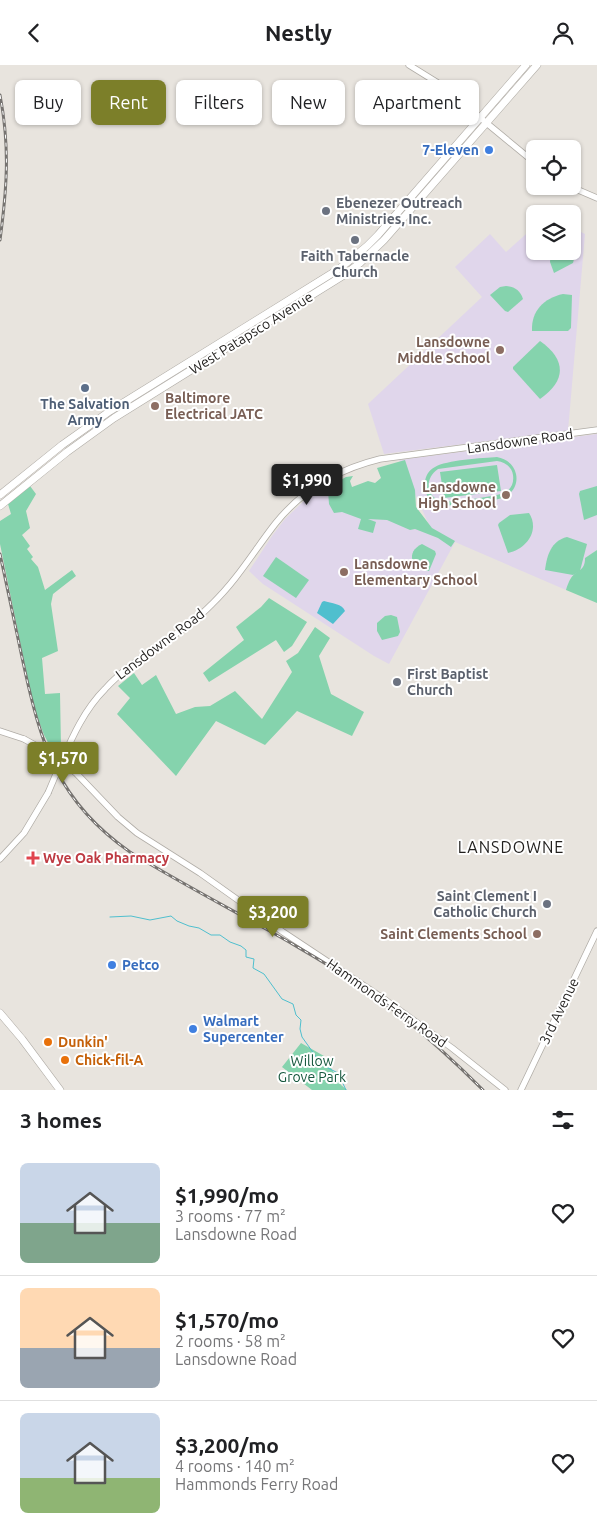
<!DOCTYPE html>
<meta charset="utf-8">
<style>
:root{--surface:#fff;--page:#f2f2f2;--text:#202124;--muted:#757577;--line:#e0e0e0;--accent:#7c7f29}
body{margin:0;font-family:Ubuntu,sans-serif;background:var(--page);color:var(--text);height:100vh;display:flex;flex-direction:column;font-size:19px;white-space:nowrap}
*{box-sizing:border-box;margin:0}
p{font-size:16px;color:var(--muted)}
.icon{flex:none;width:28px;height:28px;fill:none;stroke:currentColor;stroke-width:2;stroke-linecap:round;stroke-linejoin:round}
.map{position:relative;height:1025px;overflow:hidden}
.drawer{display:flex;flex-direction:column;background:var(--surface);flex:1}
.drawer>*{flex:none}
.hud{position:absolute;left:15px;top:15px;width:568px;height:45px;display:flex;gap:10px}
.buttons{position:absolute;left:526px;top:75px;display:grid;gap:10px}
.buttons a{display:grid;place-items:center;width:55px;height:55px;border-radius:8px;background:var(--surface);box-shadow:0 1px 4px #0004;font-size:25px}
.price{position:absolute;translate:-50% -42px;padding:0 11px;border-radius:5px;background:var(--accent);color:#fff;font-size:16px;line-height:32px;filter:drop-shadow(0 1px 2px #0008)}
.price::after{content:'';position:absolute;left:50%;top:30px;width:15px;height:11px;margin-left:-8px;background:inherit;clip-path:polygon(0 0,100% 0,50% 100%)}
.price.current{background:#222;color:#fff}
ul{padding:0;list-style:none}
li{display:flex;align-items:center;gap:15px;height:125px;padding:0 20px}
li+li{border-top:1px solid var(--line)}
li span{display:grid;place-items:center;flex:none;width:140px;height:100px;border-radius:8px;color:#555}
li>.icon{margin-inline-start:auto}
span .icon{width:60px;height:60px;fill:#fffc;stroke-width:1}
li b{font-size:21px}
h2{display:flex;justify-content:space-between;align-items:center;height:60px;padding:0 20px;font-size:21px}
.tag{padding:0 18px;border-radius:8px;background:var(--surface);box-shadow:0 1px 4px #0004;font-size:18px;line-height:45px}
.tag.current{background:var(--accent);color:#fff}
header{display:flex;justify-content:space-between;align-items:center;height:65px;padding:0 20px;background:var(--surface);font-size:22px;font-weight:700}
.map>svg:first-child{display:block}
.education{fill:#e0d6eb}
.green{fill:#85d3ad;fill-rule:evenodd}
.water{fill:#4fbfce}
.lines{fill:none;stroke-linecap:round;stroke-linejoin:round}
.stream{stroke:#4fbfce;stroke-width:1}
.tertiary-casing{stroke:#b0aca6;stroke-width:7}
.primary-casing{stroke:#b0aca6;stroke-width:8}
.tertiary{stroke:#fff;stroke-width:5.5}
.primary{stroke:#fff;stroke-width:7}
.rail-casing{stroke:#767370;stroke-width:3}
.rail{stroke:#fff;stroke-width:1;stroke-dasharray:4;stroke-linecap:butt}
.tertiary-bridge-casing{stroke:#b0aca6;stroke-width:7;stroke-linecap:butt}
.tertiary-bridge{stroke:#fff;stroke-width:5.5}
.shop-dot{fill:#3f7fe0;stroke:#fff;stroke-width:2}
.worship-dot{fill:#6b7280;stroke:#fff;stroke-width:2}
.education-dot{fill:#8d6e63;stroke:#fff;stroke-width:2}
.service-dot{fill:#5c6f8a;stroke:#fff;stroke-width:2}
.health-dot{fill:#e0444e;stroke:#fff;stroke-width:2}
.food-dot{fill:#e8710a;stroke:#fff;stroke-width:2}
.labels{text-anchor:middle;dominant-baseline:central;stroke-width:4;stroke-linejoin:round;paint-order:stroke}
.shop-label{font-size:14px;font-weight:bold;fill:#366cbe;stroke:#fff;text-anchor:start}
.worship-label{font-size:14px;font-weight:bold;fill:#5b616d;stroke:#fff;text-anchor:start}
.street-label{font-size:14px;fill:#211f1d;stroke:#fff}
.education-label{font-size:14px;font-weight:bold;fill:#785e54;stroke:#fff;text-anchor:end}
.service-label{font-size:14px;font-weight:bold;fill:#4e5e75;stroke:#fff}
.health-label{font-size:14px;font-weight:bold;fill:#be3a42;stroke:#fff;text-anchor:start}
.food-label{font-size:14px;font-weight:bold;fill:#c56008;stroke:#fff;text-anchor:start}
.park-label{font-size:14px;fill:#15573d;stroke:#fff}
.quarter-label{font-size:16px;letter-spacing:1px;fill:#211f1d;stroke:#fff}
</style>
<header><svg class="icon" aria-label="back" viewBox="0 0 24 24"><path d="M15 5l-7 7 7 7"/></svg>Nestly<svg class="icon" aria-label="person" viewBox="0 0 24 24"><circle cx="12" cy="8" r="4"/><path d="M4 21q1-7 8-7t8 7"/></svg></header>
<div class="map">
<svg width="597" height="1025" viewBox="0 0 597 1025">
<rect width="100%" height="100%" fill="#e8e4de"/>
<g class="education">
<path d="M535,161V186H572L573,163L585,169L568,366L384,389L368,339L482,232L455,202L490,169L506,187Z"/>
<path d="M597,369V485L585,493V499L581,506L571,512L566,525L455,477L389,599L374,591L263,519L249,506L272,471L285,454L308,432L332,417L431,464L399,395Z"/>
</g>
<g class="green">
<path d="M551,186H571L574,194L573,198L554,208L550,197Z"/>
<path d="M506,221C515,222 520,225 523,234L508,247L505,246L490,230L500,222Z"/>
<path d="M563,229L572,230L571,263L568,266H532C531,246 544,233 563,229Z"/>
<path d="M540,276C567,295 566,316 540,334L513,304V302Z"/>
<path d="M497,392C506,394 514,399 516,409C518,418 514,427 506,431C495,438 449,440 433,442V439L435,438C428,434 424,427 425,418C425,411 429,405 435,402C446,395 483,393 497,392ZM497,396C505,397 512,402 513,410C514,417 512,423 506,427C500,431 449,438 441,436C425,431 425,413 438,404Z"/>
<path d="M405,395L415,425L416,442L432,463L455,476L451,482L438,473L415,464L410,465L387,455L368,454L376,457L373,468L358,464L361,454L342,447L334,448L329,439L328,426L321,429L319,427L346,412L353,411L350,416L352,422L368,416L375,418L381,413L377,403Z"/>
<path d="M497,400L501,426L444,433L440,407Z"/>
<path d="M30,421L36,429L26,446L30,463L22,470L30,481L27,484L33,492L31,494L38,502L45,525L72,505L76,511L53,529L51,539L58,586L42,593L45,629L60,628L61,683L58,686L51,683L44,670L33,640L0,479V456L11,449L8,439Z"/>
<path d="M597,421V450L584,455L579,429L580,426Z"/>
<path d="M529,448C540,465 527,484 508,488L498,460L499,458L510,450Z"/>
<path d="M567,472L587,479L580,506L573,510L545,505C547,490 551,476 567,472Z"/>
<path d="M422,479L435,486L436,489L429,506C411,504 405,487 422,479Z"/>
<path d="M597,485V538L566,525C567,521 569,516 571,513C577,504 585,507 585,493Z"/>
<path d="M276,492L309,515L296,533L263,511Z"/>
<path d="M269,533L307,557L292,581L284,587L276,575L209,617L203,608L244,575L236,562L261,542Z"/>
<path d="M391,550L397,552L400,567L398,571L382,575L377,566V558L385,551Z"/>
<path d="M315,562L330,573L319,591L331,629L364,647L352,671L297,646L265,680L216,656L176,711L117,649L130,633L118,621L134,608L142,620L156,610L176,649L195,642L210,641L235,626L262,654L292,607L286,596L298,588Z"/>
<path d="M301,978L324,991L341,1020L347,1025H312L282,1002Z"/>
</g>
<path class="water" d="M324,536C331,538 343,539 345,546L333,559L317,548L322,537Z"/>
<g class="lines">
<path class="stream" d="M110,852L131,851L150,855L171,851L177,856L189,861L199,863L211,870H220L230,877L241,881L246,885V892L254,894L253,903L264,909L282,934L293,939L296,950L301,955L300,964L302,972L322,1000L338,1008L346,1025"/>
<g class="tertiary-casing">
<g id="tertiary">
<path d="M409,0L438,18L535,98"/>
<path d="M569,121L597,133"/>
<path d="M0,666L24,674"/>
<path d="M53,690L76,708L118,752L137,768L200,808L283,867L384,934L452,983L505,1025"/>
<path d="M59,702C71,675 83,646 105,624C136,590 180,572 212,539C237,515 254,486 275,459C302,425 339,404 380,394L597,365"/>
<path d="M0,794L24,768L48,728"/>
<path d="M521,1025L597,866"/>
</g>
</g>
<g class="primary-casing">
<g id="primary">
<path d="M0,430L62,380L110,346L339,204L367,181L378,170L526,0"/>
<path d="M0,441L67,387L114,353L344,210L360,198L384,175L537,0"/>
<path d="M0,948L22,974L60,1025"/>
</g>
</g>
<use href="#tertiary" class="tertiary"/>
<use href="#primary" class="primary"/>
<g class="rail-casing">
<g id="rail">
<path d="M0,30C10,82 7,123 0,175"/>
<path d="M0,489C8,525 15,561 23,597C41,680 57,736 130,787C206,834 288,872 362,922C406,952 445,987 483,1025"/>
</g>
</g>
<use href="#rail" class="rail"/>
<g class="tertiary-bridge-casing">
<g id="tertiary-bridge">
<path d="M24,674L53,690"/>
<path d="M48,728L59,702"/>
</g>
</g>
<use href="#tertiary-bridge" class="tertiary-bridge"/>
</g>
<g class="shop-dot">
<circle cx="489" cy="85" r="5"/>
<circle cx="112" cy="900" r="5"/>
<circle cx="193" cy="964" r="5"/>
</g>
<g class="worship-dot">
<circle cx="326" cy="146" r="5"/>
<circle cx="355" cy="175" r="5"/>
<circle cx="397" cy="617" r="5"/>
<circle cx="547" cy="839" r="5"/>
</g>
<g class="education-dot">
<circle cx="500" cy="285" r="5"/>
<circle cx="155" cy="341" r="5"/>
<circle cx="506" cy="430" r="5"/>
<circle cx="344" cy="507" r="5"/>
<circle cx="537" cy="869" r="5"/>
</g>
<circle class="service-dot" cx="85" cy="323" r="5"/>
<path class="health-dot" d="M30.5 785.5h5v5h5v5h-5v5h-5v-5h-5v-5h5z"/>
<g class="food-dot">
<circle cx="48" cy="977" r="5"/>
<circle cx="65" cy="995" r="5"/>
</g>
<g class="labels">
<g class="shop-label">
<text x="479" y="85" text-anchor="end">7-Eleven</text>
<text x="122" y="900">Petco</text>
<text x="203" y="956">Walmart<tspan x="203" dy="16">Supercenter</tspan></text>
</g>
<g class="worship-label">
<text x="336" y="138">Ebenezer Outreach<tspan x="336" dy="16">Ministries, Inc.</tspan></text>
<text x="355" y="191" text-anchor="middle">Faith Tabernacle<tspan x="355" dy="16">Church</tspan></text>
<text x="407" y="609">First Baptist<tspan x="407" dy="16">Church</tspan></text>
<text x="537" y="831" text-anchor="end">Saint Clement I<tspan x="537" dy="16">Catholic Church</tspan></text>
</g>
<g class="street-label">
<text transform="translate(251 268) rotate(-32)">West Patapsco Avenue</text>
<text transform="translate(520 376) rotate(-8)">Lansdowne Road</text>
<text transform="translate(160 579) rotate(-37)">Lansdowne Road</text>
<text transform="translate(387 938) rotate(35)">Hammonds Ferry Road</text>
<text transform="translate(559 946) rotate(-64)">3rd Avenue</text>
</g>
<g class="education-label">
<text x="490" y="277">Lansdowne<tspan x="490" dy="16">Middle School</tspan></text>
<text x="165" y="333" text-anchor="start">Baltimore<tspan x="165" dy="16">Electrical JATC</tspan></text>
<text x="496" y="422">Lansdowne<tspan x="496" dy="16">High School</tspan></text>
<text x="354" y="499" text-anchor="start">Lansdowne<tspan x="354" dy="16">Elementary School</tspan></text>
<text x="527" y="869">Saint Clements School</text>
</g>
<g class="service-label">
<text x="85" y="339">The Salvation<tspan x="85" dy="16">Army</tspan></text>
</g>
<g class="health-label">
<text x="43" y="793">Wye Oak Pharmacy</text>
</g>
<g class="food-label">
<text x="58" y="977">Dunkin'</text>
<text x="75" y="995">Chick-fil-A</text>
</g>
<g class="park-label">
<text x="312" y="996">Willow<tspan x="312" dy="16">Grove Park</tspan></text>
</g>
<g class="quarter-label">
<text x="511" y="782">LANSDOWNE</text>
</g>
</g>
</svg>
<div class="buttons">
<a><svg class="icon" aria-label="locate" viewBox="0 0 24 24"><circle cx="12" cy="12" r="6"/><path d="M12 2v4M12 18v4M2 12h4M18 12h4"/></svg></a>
<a><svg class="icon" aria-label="layers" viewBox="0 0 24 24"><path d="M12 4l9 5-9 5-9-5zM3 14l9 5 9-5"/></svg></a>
</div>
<b class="price current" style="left:307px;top:441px">$1,990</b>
<b class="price" style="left:63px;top:719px">$1,570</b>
<b class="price" style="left:273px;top:873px">$3,200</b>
<div class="hud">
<a class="tag">Buy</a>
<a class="tag current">Rent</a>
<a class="tag">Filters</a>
<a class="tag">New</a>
<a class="tag">Apartment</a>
</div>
</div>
<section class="drawer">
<h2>3 homes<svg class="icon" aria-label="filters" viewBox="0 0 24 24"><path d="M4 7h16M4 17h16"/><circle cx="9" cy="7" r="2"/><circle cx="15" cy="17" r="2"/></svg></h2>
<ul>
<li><span style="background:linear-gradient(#c9d6e8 60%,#7fa58c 0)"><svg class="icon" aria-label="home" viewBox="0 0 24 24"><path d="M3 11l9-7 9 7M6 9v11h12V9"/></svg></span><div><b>$1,990/mo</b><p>3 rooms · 77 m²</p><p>Lansdowne Road</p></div><svg class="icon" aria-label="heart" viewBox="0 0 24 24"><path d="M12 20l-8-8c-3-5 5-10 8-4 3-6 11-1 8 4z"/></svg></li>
<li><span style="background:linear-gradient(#ffd9b3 60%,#9aa5b1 0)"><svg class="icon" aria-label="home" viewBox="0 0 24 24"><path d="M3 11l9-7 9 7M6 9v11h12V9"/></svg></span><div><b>$1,570/mo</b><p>2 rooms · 58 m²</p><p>Lansdowne Road</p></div><svg class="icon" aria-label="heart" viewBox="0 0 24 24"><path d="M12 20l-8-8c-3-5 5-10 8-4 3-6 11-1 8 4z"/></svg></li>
<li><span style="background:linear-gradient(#c9d6e8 65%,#8fb573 0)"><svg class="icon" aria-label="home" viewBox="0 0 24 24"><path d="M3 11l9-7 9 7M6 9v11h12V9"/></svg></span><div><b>$3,200/mo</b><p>4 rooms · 140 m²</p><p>Hammonds Ferry Road</p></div><svg class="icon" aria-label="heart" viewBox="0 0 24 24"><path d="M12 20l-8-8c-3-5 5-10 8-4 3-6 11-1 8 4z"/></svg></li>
</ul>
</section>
